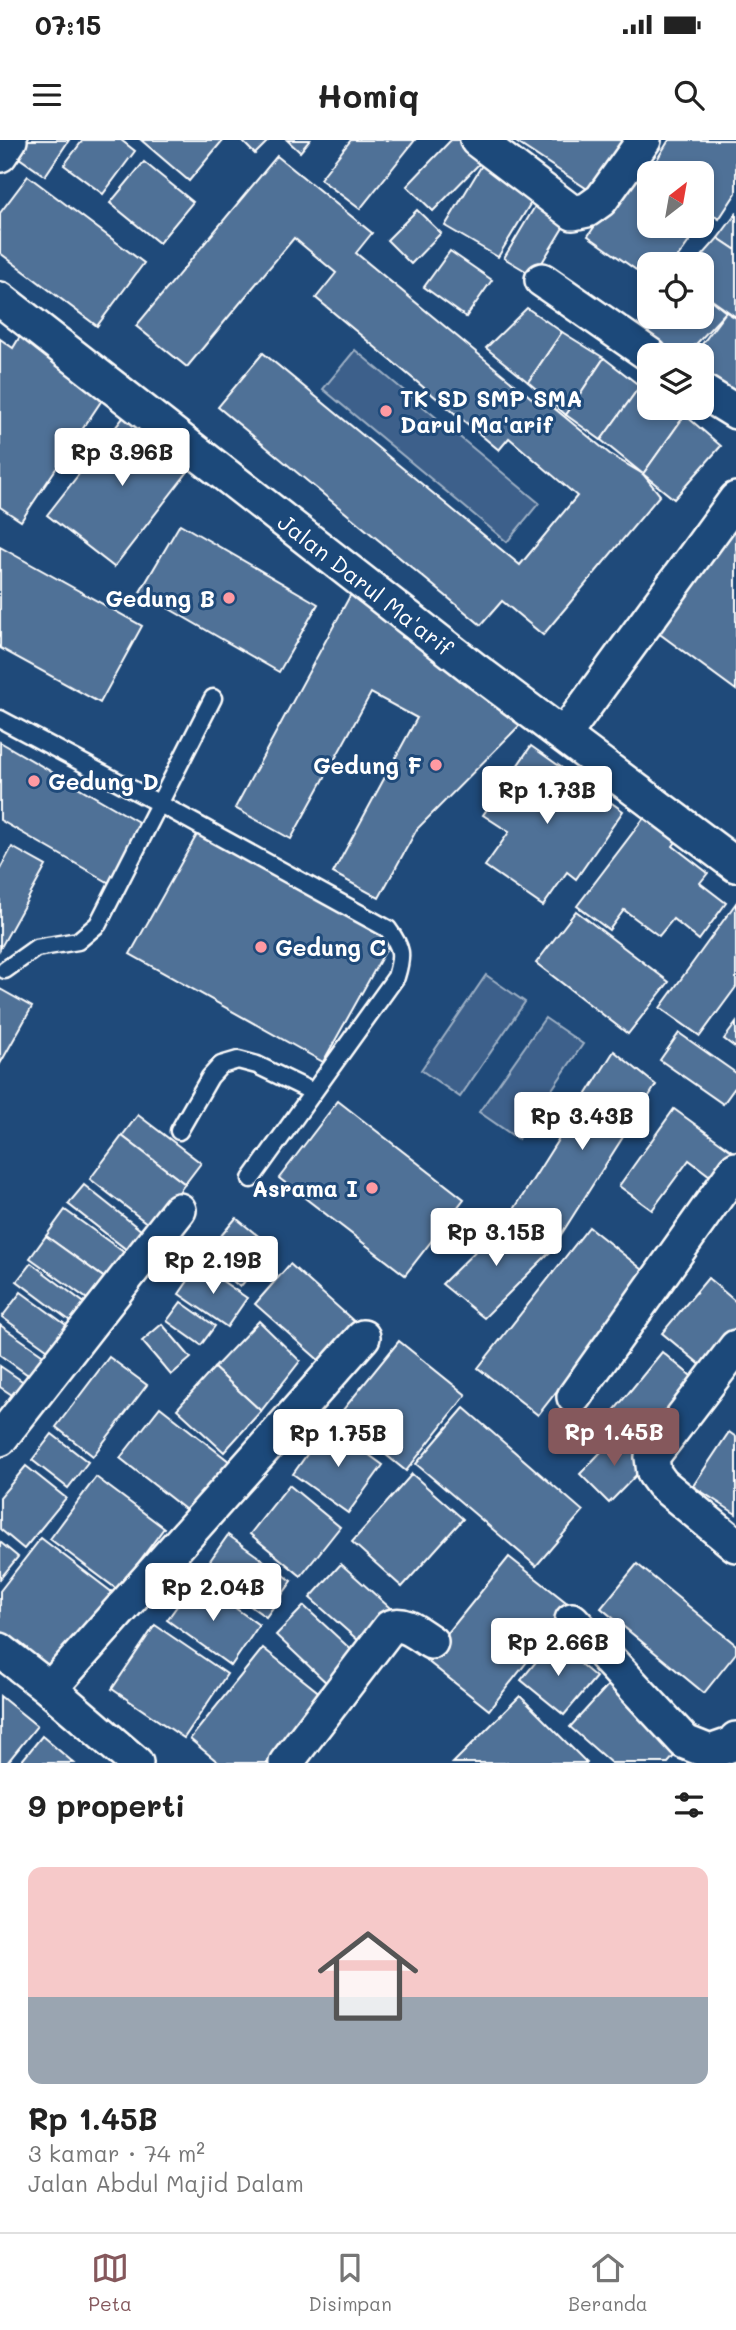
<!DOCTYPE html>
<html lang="id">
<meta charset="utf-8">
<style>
:root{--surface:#fff;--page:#f6f6f6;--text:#222;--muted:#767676;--line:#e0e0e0;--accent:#85585c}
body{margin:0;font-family:Mali,sans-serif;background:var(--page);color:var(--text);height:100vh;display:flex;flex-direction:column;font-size:26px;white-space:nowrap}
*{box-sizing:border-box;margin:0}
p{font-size:23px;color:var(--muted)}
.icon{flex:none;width:38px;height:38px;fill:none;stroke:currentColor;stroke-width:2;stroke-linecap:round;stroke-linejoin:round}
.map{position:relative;height:1623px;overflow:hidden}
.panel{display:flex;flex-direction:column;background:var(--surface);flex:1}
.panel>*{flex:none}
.needle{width:46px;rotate:31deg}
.buttons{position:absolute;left:637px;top:21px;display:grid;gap:14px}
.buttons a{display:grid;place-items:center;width:77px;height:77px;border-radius:14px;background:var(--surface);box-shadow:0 4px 10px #0003;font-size:35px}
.price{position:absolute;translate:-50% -60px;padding:0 16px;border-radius:7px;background:#fff;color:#222;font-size:23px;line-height:46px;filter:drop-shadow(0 2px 4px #0008)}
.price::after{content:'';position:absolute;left:50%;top:42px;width:21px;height:16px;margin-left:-10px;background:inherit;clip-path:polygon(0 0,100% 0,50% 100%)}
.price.active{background:var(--accent);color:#fff}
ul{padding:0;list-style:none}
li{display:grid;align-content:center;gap:14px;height:371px;padding:0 28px}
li+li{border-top:2px solid var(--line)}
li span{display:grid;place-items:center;height:217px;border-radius:14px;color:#555}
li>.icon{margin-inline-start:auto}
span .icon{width:126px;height:126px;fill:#fffc;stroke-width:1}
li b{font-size:30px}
h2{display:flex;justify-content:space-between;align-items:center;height:84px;padding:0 28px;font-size:30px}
.status{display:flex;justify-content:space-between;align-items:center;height:49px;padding:0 35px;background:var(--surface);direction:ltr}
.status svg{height:19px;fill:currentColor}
header{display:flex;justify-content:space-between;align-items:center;height:91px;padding:0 28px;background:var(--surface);font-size:32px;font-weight:700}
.tab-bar{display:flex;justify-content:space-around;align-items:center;height:98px;border-top:2px solid var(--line);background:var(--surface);font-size:19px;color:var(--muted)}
.tab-bar a{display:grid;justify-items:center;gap:4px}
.tab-bar .active{color:var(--accent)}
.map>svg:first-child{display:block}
.green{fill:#3c618b;stroke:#9eb0c5;stroke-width:2}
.building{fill:#507197;stroke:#fff;stroke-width:2}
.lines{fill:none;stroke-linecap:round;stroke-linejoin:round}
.lane-casing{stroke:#fff;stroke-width:21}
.street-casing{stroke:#fff;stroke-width:38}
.lane{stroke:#1f4a7a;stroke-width:16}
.street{stroke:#1f4a7a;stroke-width:33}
.poi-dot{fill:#ff9aa2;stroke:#1f4a7a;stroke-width:2.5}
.labels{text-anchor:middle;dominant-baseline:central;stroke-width:6;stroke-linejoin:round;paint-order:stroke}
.poi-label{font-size:23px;font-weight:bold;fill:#fff;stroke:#1f4a7a;text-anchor:start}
.street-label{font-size:23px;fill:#fff;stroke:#1f4a7a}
</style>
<div class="status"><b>07:15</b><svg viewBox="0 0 49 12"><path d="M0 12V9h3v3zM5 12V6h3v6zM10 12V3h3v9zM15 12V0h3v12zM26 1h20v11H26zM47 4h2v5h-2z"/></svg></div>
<header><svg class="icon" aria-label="menu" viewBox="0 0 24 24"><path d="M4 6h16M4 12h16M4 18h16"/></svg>Homiq<svg class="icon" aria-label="search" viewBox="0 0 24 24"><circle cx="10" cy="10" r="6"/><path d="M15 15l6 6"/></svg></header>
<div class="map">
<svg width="736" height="1623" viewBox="0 0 736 1623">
<rect width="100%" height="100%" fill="#1f4a7a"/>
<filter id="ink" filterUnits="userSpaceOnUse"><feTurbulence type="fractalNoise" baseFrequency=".0143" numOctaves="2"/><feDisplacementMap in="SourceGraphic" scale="14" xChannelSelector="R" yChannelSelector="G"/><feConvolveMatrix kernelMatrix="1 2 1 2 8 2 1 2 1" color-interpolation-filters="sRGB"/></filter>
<g filter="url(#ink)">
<g class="green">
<path d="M355,210L539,363L507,402L323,249Z"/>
<path d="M486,835L525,862L460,957L421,930Z"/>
<path d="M545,878L583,904L518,999L479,972Z"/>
</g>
<g class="building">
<path d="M26,0H69L45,36L15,15Z"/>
<path d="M83,0H121L135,11L103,54L64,25Z"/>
<path d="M141,0H223L189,41Z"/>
<path d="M241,0H269L255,14Z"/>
<path d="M287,0H310L300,12Z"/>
<path d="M351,0H415L360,69L320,39Z"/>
<path d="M451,0H463L483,20L433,71L407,46Z"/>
<path d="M513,0H630L595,54Z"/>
<path d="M669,0H736V53L719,79L702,68V33L648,34Z"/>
<path d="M277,16L372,93L356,113L534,260L538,255L611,315L643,334L660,355L543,495L502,461L481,485L218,267L263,213L520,425L577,356L509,298L499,310L316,158L336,133L294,98L187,227L136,186Z"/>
<path d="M144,22L193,62L159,103L110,63Z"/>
<path d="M482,25L535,56L498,117L445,86Z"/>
<path d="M631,33L649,46V86H700L673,124H649V139L588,96Z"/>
<path d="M28,36L144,123L97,186L0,113V73Z"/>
<path d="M540,58L570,76L534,136L504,118Z"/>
<path d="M417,70L441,93L411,124L387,100Z"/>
<path d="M736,74V110L718,98Z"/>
<path d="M718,98L736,110V177L702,153V124H695Z"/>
<path d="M450,111L492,140L466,177L424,147Z"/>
<path d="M702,153L726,172L686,215H679L639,191L651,177H702Z"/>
<path d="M527,168L562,192L528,242L486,208Z"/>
<path d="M726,172L736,178V257L702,230V215H694Z"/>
<path d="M25,188L110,248L21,381L0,367V199L13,208Z"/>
<path d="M562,192L604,218L566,275L528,242Z"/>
<path d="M604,218L640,246L601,300L566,275Z"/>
<path d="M640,246L649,252V268H673L685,275L643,334L601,300Z"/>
<path d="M130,269L197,320L114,427L47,375Z"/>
<path d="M685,275L721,306L674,359L643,334Z"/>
<path d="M180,384L318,464L279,532L140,452Z"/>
<path d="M736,384V550L657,492Z"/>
<path d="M0,407L142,486L100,563L0,508Z"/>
<path d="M352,452L409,483L402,497L488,544L523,582L417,689L379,758L333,733L417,578L371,553L291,699L235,668Z"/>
<path d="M0,602L147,687L113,745L0,680Z"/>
<path d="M531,606L623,671L576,739L567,732L543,766L485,726L509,692L483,675Z"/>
<path d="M650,670L682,694L673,706L708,733L700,743L726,763L699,800L673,779L659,796L624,770L609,790L577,766Z"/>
<path d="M199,691L392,799L323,922L130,814Z"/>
<path d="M12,707L46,726L0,809V729Z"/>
<path d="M736,763V847L700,896L660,868Z"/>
<path d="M576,771L669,842L628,894L536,823Z"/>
<path d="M0,849L32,867L0,924Z"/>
<path d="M736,883V908L724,899Z"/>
<path d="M679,893L736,933V946L723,964L660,920Z"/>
<path d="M614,911L656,945L550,1112L508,1079Z"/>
<path d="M338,961L464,1059L405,1135L279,1038Z"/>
<path d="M674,969L736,1014L718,1042L689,1020L652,1070L619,1046Z"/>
<path d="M138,975L201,1023L185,1044L122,996Z"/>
<path d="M122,996L185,1044L152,1087L90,1039Z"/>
<path d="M84,1045L142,1091L127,1110L68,1064Z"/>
<path d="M65,1070L132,1118L113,1144L46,1096Z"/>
<path d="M236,1078L273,1108L240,1147L204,1116Z"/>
<path d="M508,1079L550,1112L484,1178L442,1144Z"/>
<path d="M589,1087L648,1134L538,1275L478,1228Z"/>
<path d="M46,1096L113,1144L97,1166L30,1118Z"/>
<path d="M31,1123L95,1171L81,1189L17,1141Z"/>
<path d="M290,1124L357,1184L322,1223L255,1164Z"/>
<path d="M199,1125L247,1158L227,1187L179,1154Z"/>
<path d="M708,1138L736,1162V1198L708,1231L662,1193Z"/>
<path d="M21,1152L77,1193L58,1217L2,1177Z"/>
<path d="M181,1162L215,1186L201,1205L167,1181Z"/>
<path d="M259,1181L300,1221L261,1271L214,1228Z"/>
<path d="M162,1184L191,1218L171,1235L142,1201Z"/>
<path d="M0,1185L52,1221L38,1242L0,1215Z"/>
<path d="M399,1201L466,1255L406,1331L338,1276Z"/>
<path d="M662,1212L702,1245L652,1306L612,1273Z"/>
<path d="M109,1217L147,1245L93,1316L56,1287Z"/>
<path d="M0,1226L34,1249L24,1263L0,1247Z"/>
<path d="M214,1228L261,1271L224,1312L177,1269Z"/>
<path d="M160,1267L230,1322L190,1373L120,1318Z"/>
<path d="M464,1268L583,1371L536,1426L416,1324Z"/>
<path d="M328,1285L383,1325L348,1373L293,1334Z"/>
<path d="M729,1292L736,1297V1374L693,1346Z"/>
<path d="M52,1294L88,1322L68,1348L32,1320Z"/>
<path d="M618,1294L648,1323L609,1363L580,1334Z"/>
<path d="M26,1326L66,1358L24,1409L0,1389V1357Z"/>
<path d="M412,1334L463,1379L402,1447L352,1402Z"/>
<path d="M96,1337L164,1388L118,1450L50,1399Z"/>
<path d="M289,1345L340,1387L301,1436L250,1394Z"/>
<path d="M228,1395L292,1441L266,1477L202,1432Z"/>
<path d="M41,1398L113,1453L49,1535L0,1498V1451Z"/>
<path d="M0,1402L18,1417L0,1439Z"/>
<path d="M509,1417L571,1466L489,1570L426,1520Z"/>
<path d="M341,1424L399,1476L368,1509L310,1458Z"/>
<path d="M637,1424L736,1505V1513L704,1553L601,1468Z"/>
<path d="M196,1440L259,1485L231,1526L167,1480Z"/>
<path d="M304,1466L358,1516L330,1546L276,1495Z"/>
<path d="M155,1485L227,1534L184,1598L112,1549Z"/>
<path d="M553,1501L596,1537L564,1575L521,1540Z"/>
<path d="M263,1508L331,1562L282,1623H219L190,1599Z"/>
<path d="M610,1543L682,1607L668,1623H611L570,1587Z"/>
<path d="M0,1556L37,1586L7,1623H0Z"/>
<path d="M520,1556L587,1623H453Z"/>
<path d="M42,1596L74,1623H20Z"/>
</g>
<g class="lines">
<g class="lane-casing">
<g id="lane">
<path d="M0,579L160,664L388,789C402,808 403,814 396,837L251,1039"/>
<path d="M5,830L36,808L78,801L98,784L213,558"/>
<path d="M179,991L210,937L221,925L238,920L257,925L313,952"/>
</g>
</g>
<g class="street-casing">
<g id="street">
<path d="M477,0L573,73L587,70L601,60L644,0"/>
<path d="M0,15L10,0"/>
<path d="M542,140L650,215"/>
<path id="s1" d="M0,159L473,528L736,725"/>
<path d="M702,251L736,272"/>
<path d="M564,595L736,359"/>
<path d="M736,1207L652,1317L654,1333L662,1344L736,1405"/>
<path d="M574,1257L736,1029"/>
<path d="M0,1299L179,1070"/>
<path d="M572,1480L685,1602L710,1612L733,1604L736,1599"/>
<path d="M0,1510L50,1549L136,1623"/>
<path d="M50,1549L363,1197"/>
<path d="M286,1623L390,1487C405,1481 418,1494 431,1502"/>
</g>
</g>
<use href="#lane" class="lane"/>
<use href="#street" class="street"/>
</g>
</g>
<g class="poi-dot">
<circle cx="386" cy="271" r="7"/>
<circle cx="229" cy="458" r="7"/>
<circle cx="436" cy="625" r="7"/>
<circle cx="34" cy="641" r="7"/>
<circle cx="261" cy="807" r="7"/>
<circle cx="372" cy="1048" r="7"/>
</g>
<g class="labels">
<g class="poi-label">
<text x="400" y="258">TK SD SMP SMA<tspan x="400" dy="26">Darul Ma'arif</tspan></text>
<text x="215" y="458" text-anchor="end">Gedung B</text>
<text x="422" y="625" text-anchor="end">Gedung F</text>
<text x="48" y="641">Gedung D</text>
<text x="275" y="807">Gedung C</text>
<text x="358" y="1048" text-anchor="end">Asrama I</text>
</g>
<g class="street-label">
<text stroke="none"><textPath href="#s1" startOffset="464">Jalan Darul Ma'arif</textPath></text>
</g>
</g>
</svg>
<div class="buttons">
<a><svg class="needle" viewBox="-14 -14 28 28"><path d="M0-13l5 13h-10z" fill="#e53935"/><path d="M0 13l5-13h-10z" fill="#767676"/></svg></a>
<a><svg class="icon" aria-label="locate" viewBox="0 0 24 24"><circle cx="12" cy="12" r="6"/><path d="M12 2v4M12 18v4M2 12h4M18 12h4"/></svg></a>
<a><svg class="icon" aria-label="layers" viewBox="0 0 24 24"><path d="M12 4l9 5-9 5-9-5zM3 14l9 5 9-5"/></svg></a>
</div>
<b class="price" style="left:122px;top:348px">Rp 3.96B</b>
<b class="price" style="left:547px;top:686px">Rp 1.73B</b>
<b class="price" style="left:582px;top:1012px">Rp 3.43B</b>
<b class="price" style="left:496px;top:1128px">Rp 3.15B</b>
<b class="price" style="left:213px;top:1156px">Rp 2.19B</b>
<b class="price active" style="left:614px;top:1328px">Rp 1.45B</b>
<b class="price" style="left:338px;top:1329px">Rp 1.75B</b>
<b class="price" style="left:213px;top:1483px">Rp 2.04B</b>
<b class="price" style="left:558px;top:1538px">Rp 2.66B</b>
</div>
<section class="panel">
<h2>9 properti<svg class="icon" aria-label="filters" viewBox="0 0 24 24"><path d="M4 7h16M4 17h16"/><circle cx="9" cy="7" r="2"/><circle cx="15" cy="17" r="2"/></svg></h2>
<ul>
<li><span style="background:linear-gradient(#f6c9c9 60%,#9aa5b1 0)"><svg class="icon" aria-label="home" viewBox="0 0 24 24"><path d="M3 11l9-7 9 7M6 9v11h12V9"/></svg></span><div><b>Rp 1.45B</b><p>3 kamar · 74 m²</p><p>Jalan Abdul Majid Dalam</p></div></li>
</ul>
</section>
<nav class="tab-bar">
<a class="active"><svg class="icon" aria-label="map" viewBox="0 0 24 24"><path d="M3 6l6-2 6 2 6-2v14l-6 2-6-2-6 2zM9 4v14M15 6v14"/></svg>Peta</a>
<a><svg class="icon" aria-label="saved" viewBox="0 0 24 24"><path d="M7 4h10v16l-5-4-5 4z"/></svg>Disimpan</a>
<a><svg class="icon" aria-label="home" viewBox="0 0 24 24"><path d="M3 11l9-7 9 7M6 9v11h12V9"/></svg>Beranda</a>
</nav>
